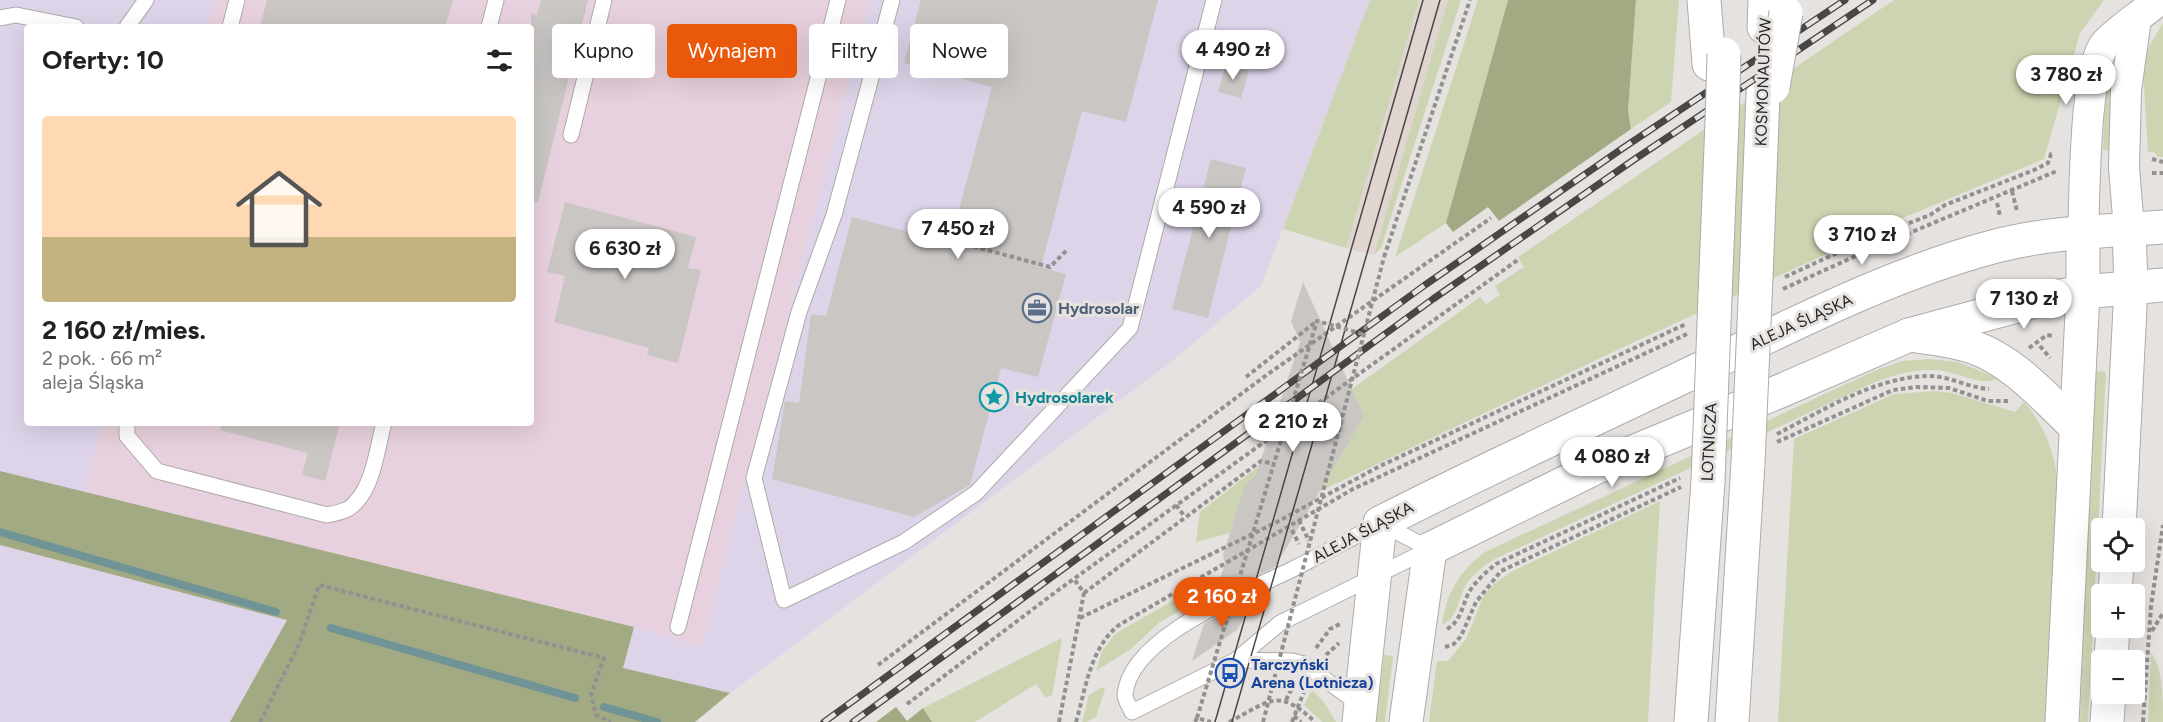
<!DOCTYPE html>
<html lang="pl">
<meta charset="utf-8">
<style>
:root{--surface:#fff;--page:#f6f6f6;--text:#222;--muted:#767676;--line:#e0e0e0;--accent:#ea580c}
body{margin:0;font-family:Figtree,sans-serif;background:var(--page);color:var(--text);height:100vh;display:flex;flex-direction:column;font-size:22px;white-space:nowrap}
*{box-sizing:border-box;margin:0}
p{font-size:20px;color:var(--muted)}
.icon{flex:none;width:33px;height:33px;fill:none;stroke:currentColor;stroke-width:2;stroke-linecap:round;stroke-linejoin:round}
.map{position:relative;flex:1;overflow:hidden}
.sheet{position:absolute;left:24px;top:24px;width:510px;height:402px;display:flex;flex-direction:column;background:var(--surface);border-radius:6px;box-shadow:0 6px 24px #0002}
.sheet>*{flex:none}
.hud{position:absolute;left:552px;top:24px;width:570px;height:54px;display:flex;gap:12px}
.fabs{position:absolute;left:2091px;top:518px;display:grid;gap:12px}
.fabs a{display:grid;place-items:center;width:54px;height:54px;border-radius:6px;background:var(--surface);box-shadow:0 6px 24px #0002;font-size:30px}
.price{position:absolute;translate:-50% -51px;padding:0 14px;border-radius:21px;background:#fff;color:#222;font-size:20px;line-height:39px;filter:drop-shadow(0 2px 3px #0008)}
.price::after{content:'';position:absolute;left:50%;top:36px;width:18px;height:14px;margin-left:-9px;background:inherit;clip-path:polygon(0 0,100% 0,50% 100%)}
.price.selected{background:var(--accent);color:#fff}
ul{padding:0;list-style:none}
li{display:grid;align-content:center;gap:12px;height:318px;padding:0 18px}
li+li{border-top:2px solid var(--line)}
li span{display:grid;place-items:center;height:186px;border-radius:6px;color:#555}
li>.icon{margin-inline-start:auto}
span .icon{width:108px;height:108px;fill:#fffc;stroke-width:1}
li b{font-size:26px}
h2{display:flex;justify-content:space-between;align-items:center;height:72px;padding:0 18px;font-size:26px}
.chip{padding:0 21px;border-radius:6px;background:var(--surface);box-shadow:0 6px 24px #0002;font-size:21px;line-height:54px}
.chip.selected{background:var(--accent);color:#fff}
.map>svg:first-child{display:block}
.commercial{fill:#e8d1de}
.industrial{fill:#ddd4e9}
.built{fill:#e0d5d0}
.green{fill:#cdd4b2}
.forest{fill:#a2aa83}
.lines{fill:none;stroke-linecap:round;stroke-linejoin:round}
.stream{stroke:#709496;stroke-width:8}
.building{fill:#c9c6c4}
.service-casing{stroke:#aeaba9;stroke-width:17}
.minor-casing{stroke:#aeaba9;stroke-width:32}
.tertiary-casing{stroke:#aeaba9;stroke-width:35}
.primary-casing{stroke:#aeaba9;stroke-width:35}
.path{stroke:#939190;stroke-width:4;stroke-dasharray:4.5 3;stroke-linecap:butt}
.service{stroke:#fff;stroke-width:15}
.minor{stroke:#fff;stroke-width:30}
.tertiary{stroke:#fff;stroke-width:33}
.primary{stroke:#fff;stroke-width:33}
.tram{stroke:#484745;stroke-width:1.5}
.rail-casing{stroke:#484745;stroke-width:7}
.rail{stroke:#e5e2e0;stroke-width:4.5;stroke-dasharray:14;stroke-linecap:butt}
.primary-bridge-casing{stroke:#aeaba9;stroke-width:35;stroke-linecap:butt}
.path-bridge{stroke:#939190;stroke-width:4;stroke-dasharray:4.5 3;stroke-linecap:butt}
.primary-bridge{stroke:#fff;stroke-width:33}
.labels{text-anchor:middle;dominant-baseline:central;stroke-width:6;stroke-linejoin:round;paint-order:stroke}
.street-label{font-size:16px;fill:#262524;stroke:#e5e2e0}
.service-label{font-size:16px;font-weight:bold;fill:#4e5e75;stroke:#e5e2e0;text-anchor:start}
.culture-label{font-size:16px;font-weight:bold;fill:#0d838f;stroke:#e5e2e0;text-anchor:start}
.transit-label{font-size:16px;font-weight:bold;fill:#164399;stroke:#e5e2e0;text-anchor:start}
</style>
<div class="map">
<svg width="2163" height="722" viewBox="0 0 2163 722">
<rect width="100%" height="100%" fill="#e5e2e0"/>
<path class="commercial" d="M214,0H870L702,647L634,627L84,492L102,423H531V27H207Z"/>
<g class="industrial">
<path d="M0,0H214L207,27H27V423H102L84,492L0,471Z"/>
<path d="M870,0H1370L1261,286L1172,361L730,693L622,668L634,627L702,647Z"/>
<path d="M0,545L288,620L230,722H0Z"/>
</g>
<path class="built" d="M1419,0H1448L1374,255L1346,248Z"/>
<g class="green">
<path d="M1370,0H1419L1346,248L1283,229Z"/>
<path d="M1448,0H1461L1381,248L1374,255Z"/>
<path d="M1478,0H1508L1446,223L1395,257Z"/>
<path d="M1636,0H1679L1671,102L1631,129L1628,111Z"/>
<path d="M1894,0H2104L2080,33L2044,159L1879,228V230L1632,343L1234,532L1196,542L1200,512L1258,467L1263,453L1480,297L1486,304L1500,295L1495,286L1524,267L1518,257Z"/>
<path d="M2163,23V157H2158L2154,152H2148L2143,69V57Z"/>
<path d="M2123,42L2115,150H2103C2104,111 2106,77 2123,42Z"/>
<path d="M1928,359L1958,362L1998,378C1983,388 1956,371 1936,370C1913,369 1893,375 1873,383L1495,559C1483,566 1473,574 1466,585C1458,599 1458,618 1442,625C1446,594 1460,569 1487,551L1872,372L1902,361Z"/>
<path d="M2094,371L2106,372L2088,722H2080Z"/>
<path d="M1934,391L1952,393L2015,412L2024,402C2045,426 2055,453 2058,485L2048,722H1778L1794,439L1894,394Z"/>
<path d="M1660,501L1648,722H1429L1437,661H1448L1466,639L1483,597L1494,584L1511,572Z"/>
<path d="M1214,577L1210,592L1160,622L1131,649L1096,671L1102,651L1115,634Z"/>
<path d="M1062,638L1052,696L1045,697L1036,684L975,722H932L923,708Z"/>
<path d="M2151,653C2163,667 2163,700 2163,722H2148Z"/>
<path d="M1384,655L1393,656L1385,722H1376Z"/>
<path d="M1102,687L1105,689L1096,717L1087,722H1082L1089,695Z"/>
<path d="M1312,690L1324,702L1336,722H1322L1304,705Z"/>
</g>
<g class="forest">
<path d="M1508,0H1636L1628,111L1631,129L1499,221L1488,207L1453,232L1446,223Z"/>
<path d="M0,471L634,627L623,668L730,693L695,722H230L287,620L0,545Z"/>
<path d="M896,707L907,721L923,708L932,722H876Z"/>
</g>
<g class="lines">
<g class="stream">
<path d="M0,532L276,612"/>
<path d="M331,628L575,698"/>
<path d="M604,707L657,722"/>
</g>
</g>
<g class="building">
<path d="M267,0H453L445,27H260Z"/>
<path d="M541,0H588L538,202L531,201V13L537,15Z"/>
<path d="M921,0H1158L1126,122L1082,111L1041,267L1066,274L1038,377L1001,368L970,485L914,517L772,479L785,401L799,403L811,314L826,316L852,217L950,243L992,87L904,63Z"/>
<path d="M1226,64L1249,71L1241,98L1218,92Z"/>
<path d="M1211,159L1246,168L1208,318L1172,309Z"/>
<path d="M565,202L696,237L688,268L701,270L678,363L647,355L649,348L554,322L565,276L547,272Z"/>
<path d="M1303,282L1364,416L1275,567L1214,596L1225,564L1223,555L1245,485L1256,475L1300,342L1291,321Z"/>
<path d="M221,423H340L325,481L302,475L308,453L220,430Z"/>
<path d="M1257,596L1237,630L1192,661L1204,624Z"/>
</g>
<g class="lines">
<g class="service-casing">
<g id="service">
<path d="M892,0L834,215L799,312L754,478L784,600L904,542L976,493L1130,328L1214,0"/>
<path d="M0,18L16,15L76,27"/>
<path d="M127,27L146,0"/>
<path d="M230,27L237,0"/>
<path d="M489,27L496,0"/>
<path d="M571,135L604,0"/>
<path d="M127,423V436L157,471L327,515C337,513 349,511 356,502C374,483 377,448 384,423"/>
<path d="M1380,523L1430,549L1280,623L1236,660L1132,712C1130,707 1125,700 1125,695C1129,637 1246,592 1291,570C1321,555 1350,539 1380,523Z"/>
<path d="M678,627L838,0"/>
<path d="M1236,660L1292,661L1304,664L1360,705"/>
</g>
</g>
<g class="minor-casing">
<g id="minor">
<path d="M2129,229L2124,168L2126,90L2136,19"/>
<path d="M2083,232C2085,195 2084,70 2105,44C2117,30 2144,13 2159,0"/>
</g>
</g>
<g class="tertiary-casing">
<g id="tertiary">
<path d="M2129,229L2131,287"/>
<path d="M2083,292V232"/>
<path d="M1380,523C1479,472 1581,426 1683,377C1785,329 1886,275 1996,246C2050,232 2108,231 2163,227"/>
<path d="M1430,549L1597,467L1778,392L1909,335L2039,300L2083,292L2163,285"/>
</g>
</g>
<g class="primary-casing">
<g id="primary">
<path d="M1704,0L1709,64"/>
<path d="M1764,27L1765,0"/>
<path d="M1756,278L1763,94"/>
<path d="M1715,297L1722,122"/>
<path d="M1909,335C1931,338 1953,340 1973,347C2015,362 2044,397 2076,427"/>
<path d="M2119,528L2131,287"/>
<path d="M2115,594L2117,561"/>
<path d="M2111,660L2113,627"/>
<path d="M1359,722L1380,523"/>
<path d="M1406,722L1430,549"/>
<path d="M1691,722L1708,481"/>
<path d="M1732,722L1748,463"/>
<path d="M2062,722L2083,292"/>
<path d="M2107,722L2109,693"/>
</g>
</g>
<g class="path">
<path d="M2152,159L2163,162"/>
<path d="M2152,173H2163"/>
<path d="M2012,191L2017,211"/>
<path d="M1997,203L2000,216"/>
<path d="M930,210L924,233L1050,267L1067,250"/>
<path d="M1384,257L1470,0"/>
<path d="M1785,277L1863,241L1930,215L1945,205L2034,170L2048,163L2051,154H2054"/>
<path d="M1783,289L1869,250L2057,171"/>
<path d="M2040,346L2050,358"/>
<path d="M2029,348L2047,335L2053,336"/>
<path d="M1246,377L1317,321"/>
<path d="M1777,434C1824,410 1876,376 1931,376C1951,377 1970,388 1989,389"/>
<path d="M1777,442L1893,390L1916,387L1949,388L1988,401H2008"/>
<path d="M1176,505L1185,517"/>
<path d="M1299,520L1309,541"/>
<path d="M1292,530L1299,544"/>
<path d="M1084,593L1261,461L1274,464"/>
<path d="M1080,618L1275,523L1380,466L1686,324"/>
<path d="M1447,629C1461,621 1462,606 1469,592C1476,581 1486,572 1496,564L1680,478"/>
<path d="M2152,631L2163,613"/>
<path d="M1445,647L1454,644L1461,636L1476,602L1501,571L1681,487"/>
<path d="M1316,648L1330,629L1340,624"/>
<path d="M1326,655L1339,643"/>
<path d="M878,665L1268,374L1491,218"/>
<path d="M1286,700L1295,682"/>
<path d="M907,704L1057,591L1519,259"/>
<path d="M1294,716L1301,722"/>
<path d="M260,722L300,642L319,585L604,658L591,694L596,715L611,722"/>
<path d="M1059,722L1084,593L1074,579"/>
<path d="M1076,722C1086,688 1090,648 1119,625L1353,489L1687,334"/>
<path d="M1195,722L1197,718L1211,722"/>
<path d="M1229,722C1269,702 1277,686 1315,722"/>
<path d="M1292,722L1305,689"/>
<path d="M2143,722L2151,606L2163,525"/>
</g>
<use href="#service" class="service"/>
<use href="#minor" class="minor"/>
<use href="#tertiary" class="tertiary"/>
<use href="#primary" class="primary"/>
<g class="tram">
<path d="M1215,722L1423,0"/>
<path d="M1232,722C1302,482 1370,241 1440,0"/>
</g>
<g class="rail-casing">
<g id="rail">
<path d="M824,722L1425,285L1623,148L1845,0"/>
<path d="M853,722L1433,299L1635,159L1873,0"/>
</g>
</g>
<use href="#rail" class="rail"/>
<g class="primary-bridge-casing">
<g id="primary-bridge">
<path d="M1773,87L1786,13"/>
<path d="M1722,122L1724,54"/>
<path d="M1748,463L1756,278"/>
<path d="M1708,481L1715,297"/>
</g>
</g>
<g class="path-bridge">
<path d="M1197,718L1317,321L1363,334"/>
<path d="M1263,722L1384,257"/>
</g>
<use href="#primary-bridge" class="primary-bridge"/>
</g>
<defs>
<g id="office-ring" transform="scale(1.5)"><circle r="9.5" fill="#e5e2e0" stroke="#5c6f8a" stroke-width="1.5"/><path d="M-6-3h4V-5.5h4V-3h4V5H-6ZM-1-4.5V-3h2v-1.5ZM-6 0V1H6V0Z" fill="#5c6f8a"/></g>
<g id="sight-ring" transform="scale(1.5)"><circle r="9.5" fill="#e5e2e0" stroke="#0f9aa8" stroke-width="1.5"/><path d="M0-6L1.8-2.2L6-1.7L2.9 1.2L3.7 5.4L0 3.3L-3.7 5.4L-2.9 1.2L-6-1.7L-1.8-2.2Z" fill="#0f9aa8"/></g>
<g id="bus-ring" transform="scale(1.5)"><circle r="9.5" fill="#e5e2e0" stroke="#1a4fb4" stroke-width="1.5"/><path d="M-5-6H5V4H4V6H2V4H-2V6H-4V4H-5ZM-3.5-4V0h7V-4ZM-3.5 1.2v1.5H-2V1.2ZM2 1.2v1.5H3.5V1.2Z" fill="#1a4fb4"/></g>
</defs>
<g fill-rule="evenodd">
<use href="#office-ring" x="1037" y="308"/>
<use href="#sight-ring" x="994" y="397"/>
<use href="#bus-ring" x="1230" y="673"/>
</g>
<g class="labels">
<g class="street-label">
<text transform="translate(1763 82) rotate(-88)">KOSMONAUTÓW</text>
<text transform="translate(1801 322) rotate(-25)">ALEJA ŚLĄSKA</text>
<text transform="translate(1709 442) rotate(-87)">LOTNICZA</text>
<text transform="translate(1363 532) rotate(-28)">ALEJA ŚLĄSKA</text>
</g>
<g class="service-label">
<text x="1058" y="308">Hydrosolar</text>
</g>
<g class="culture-label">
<text x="1015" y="397">Hydrosolarek</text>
</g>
<g class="transit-label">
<text x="1251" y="664">Tarczyński<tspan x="1251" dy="18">Arena (Lotnicza)</tspan></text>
</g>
</g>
</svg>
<div class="fabs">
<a><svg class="icon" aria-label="locate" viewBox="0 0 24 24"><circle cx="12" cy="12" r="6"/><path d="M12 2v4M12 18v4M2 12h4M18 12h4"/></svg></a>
<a>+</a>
<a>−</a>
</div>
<b class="price" style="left:1233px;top:81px">4 490 zł</b>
<b class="price" style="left:2066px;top:106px">3 780 zł</b>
<b class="price" style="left:1209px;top:239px">4 590 zł</b>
<b class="price" style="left:958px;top:260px">7 450 zł</b>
<b class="price" style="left:1862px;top:266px">3 710 zł</b>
<b class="price" style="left:625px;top:280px">6 630 zł</b>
<b class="price" style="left:2024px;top:330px">7 130 zł</b>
<b class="price" style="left:1293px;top:453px">2 210 zł</b>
<b class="price" style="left:1612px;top:488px">4 080 zł</b>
<b class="price selected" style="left:1222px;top:628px">2 160 zł</b>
<div class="hud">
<a class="chip">Kupno</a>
<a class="chip selected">Wynajem</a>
<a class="chip">Filtry</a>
<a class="chip">Nowe</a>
</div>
<section class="sheet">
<h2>Oferty: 10<svg class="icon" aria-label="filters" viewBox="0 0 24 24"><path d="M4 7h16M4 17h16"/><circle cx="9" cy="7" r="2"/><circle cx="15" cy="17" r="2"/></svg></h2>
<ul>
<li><span style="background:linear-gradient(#ffd9b3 65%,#c2b280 0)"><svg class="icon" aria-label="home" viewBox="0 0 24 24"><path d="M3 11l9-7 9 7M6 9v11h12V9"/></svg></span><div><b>2 160 zł/mies.</b><p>2 pok. · 66 m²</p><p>aleja Śląska</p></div></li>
</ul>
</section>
</div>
